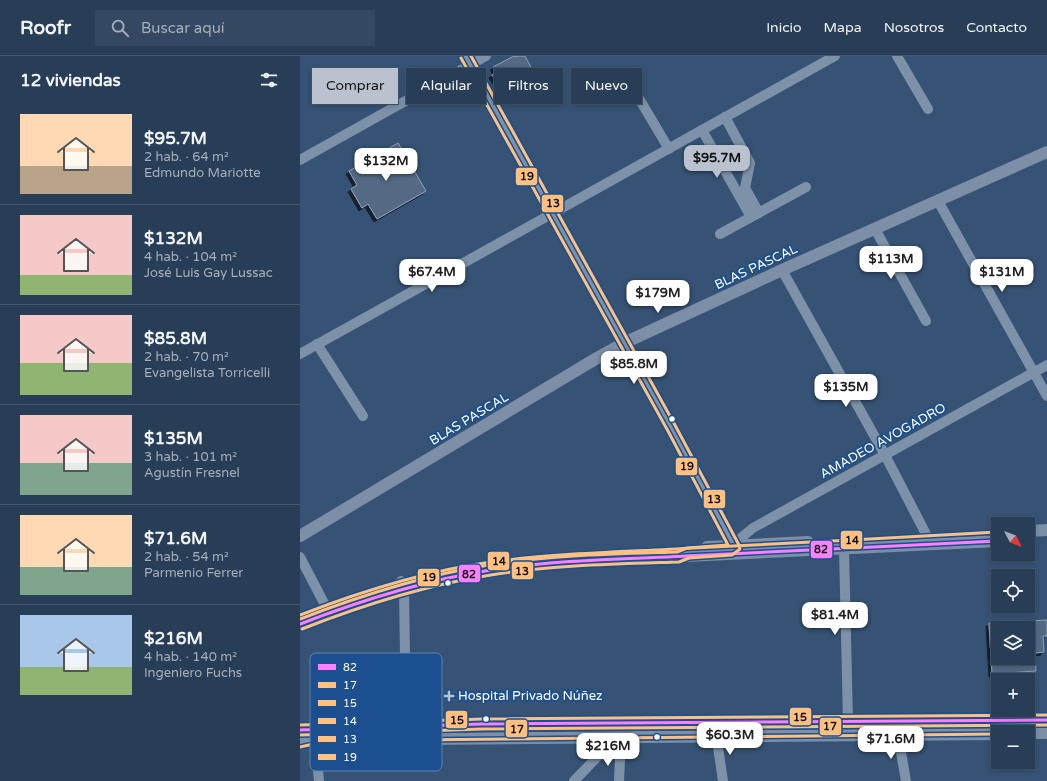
<!DOCTYPE html>
<html lang="es">
<meta charset="utf-8">
<style>
:root{--surface:#283e57;--page:#344961;--text:#f1f3f6;--muted:#a5aeba;--line:#44576d;--accent:#b9c2ce}
body{margin:0;font-family:"Varela Round",sans-serif;background:var(--page);color:var(--text);height:100vh;display:flex;flex-direction:column;font-size:15px;white-space:nowrap}
*{box-sizing:border-box;margin:0}
p{font-size:13px;color:var(--muted)}
.icon{flex:none;width:22px;height:22px;fill:none;stroke:currentColor;stroke-width:2;stroke-linecap:round;stroke-linejoin:round}
.map{position:relative;flex:1;overflow:hidden}
.drawer{display:flex;flex-direction:column;background:var(--surface);width:300px}
.drawer>*{flex:none}
.top-card{position:absolute;left:12px;top:12px;width:380px;height:36px;display:flex;gap:8px}
.needle{width:26px;rotate:132deg}
.controls{position:absolute;left:691px;top:461px;display:grid;gap:8px}
.controls a{display:grid;place-items:center;width:44px;height:44px;border-radius:0px;background:var(--surface);box-shadow:0 2px 6px #0003,0 0 0 1px var(--line);font-size:20px}
.price{position:absolute;translate:-50% -34px;padding:0 9px;border-radius:8px;background:#fff;color:#222;font-size:13px;line-height:26px;filter:drop-shadow(0 1px 2px #0008)}
.price::after{content:'';position:absolute;left:50%;top:24px;width:12px;height:9px;margin-left:-6px;background:inherit;clip-path:polygon(0 0,100% 0,50% 100%)}
.price.selected{background:var(--accent);color:#111}
ul{padding:0;list-style:none}
li{display:flex;align-items:center;gap:12px;height:100px;padding:0 20px}
li+li{border-top:1px solid var(--line)}
li span{display:grid;place-items:center;flex:none;width:112px;height:80px;border-radius:0px;color:#555}
li>.icon{margin-inline-start:auto}
span .icon{width:48px;height:48px;fill:#fffc;stroke-width:1}
li b{font-size:17px}
h2{display:flex;justify-content:space-between;align-items:center;height:48px;padding:0 20px;font-size:17px}
.chip{padding:0 14px;border-radius:0px;background:var(--surface);box-shadow:0 2px 6px #0003,0 0 0 1px var(--line);font-size:14px;line-height:36px}
.chip.selected{background:var(--accent);color:#111}
header{display:flex;align-items:center;gap:24px;box-sizing:border-box;height:56px;padding:0 20px;background:var(--surface);border-bottom:1px solid var(--line)}
header strong{font-size:19px}
nav{display:flex;gap:22px;margin-inline-start:auto;font-size:14px}
.search{width:280px;height:36px;background:var(--page);display:flex;align-items:center;gap:10px;box-sizing:border-box;padding:0 14px;border-radius:0px;color:var(--muted);font-size:15px}
main{display:flex;flex:1;min-height:0}
.map>svg:first-child{display:block}
.green{fill:#2f66a5}
.building{fill:#526984;stroke:#92a2b6;fill-rule:evenodd;filter:url(#shadow)}
.lines{fill:none;stroke-linecap:round;stroke-linejoin:round}
.minor{stroke:#7d92a8;stroke-width:10}
.major{stroke:#7d8ea7;stroke-width:12}
.bus-1-casing{stroke:#1b4f8f;stroke-width:6}
.bus-2-casing{stroke:#1b4f8f;stroke-width:6}
.bus-3-casing{stroke:#1b4f8f;stroke-width:6}
.bus-4-casing{stroke:#1b4f8f;stroke-width:6}
.bus-5-casing{stroke:#1b4f8f;stroke-width:6}
.bus-6-casing{stroke:#1b4f8f;stroke-width:6}
.bus-1{stroke:#fe80ff;stroke-width:3}
.bus-2{stroke:#ffc080;stroke-width:3}
.bus-3{stroke:#ffc080;stroke-width:3}
.bus-4{stroke:#ffc080;stroke-width:3}
.bus-5{stroke:#ffc080;stroke-width:3}
.bus-6{stroke:#ffc080;stroke-width:3}
.bus-dot{fill:#fff;stroke:#1b4f8f;stroke-width:1.5}
.poi-dot{fill:#b9c2ce;stroke:#1b4f8f;stroke-width:1.5}
.labels{text-anchor:middle;dominant-baseline:central;stroke-width:3.5;stroke-linejoin:round;paint-order:stroke}
.street-label{font-size:13px;fill:#fff;stroke:#1b4f8f}
.poi-label{font-size:13px;fill:#fff;stroke:#1b4f8f;text-anchor:start}
.key{fill:#1b4f8f;stroke:#5f84b1;stroke-width:1}
.key-label{font-size:11px;fill:#fff}
.line-badge{stroke:#1b4f8f;stroke-width:1.5}
.pale-badge-label{font-size:11px;text-anchor:middle;font-weight:bold;fill:#111}
</style>
<header>
<strong>Roofr</strong>
<div class="search"><svg class="icon" aria-label="search" viewBox="0 0 24 24"><circle cx="10" cy="10" r="6"/><path d="M15 15l6 6"/></svg>Buscar aquí</div>
<nav><a>Inicio</a><a>Mapa</a><a>Nosotros</a><a>Contacto</a></nav>
</header>
<main>
<section class="drawer">
<h2>12 viviendas<svg class="icon" aria-label="filters" viewBox="0 0 24 24"><path d="M4 7h16M4 17h16"/><circle cx="9" cy="7" r="2"/><circle cx="15" cy="17" r="2"/></svg></h2>
<ul>
<li><span style="background:linear-gradient(#ffd9b3 65%,#b9a48a 0)"><svg class="icon" aria-label="home" viewBox="0 0 24 24"><path d="M3 11l9-7 9 7M6 9v11h12V9"/></svg></span><div><b>$95.7M</b><p>2 hab. · 64 m²</p><p>Edmundo Mariotte</p></div></li>
<li><span style="background:linear-gradient(#f6c9c9 75%,#8fb573 0)"><svg class="icon" aria-label="home" viewBox="0 0 24 24"><path d="M3 11l9-7 9 7M6 9v11h12V9"/></svg></span><div><b>$132M</b><p>4 hab. · 104 m²</p><p>José Luis Gay Lussac</p></div></li>
<li><span style="background:linear-gradient(#f6c9c9 60%,#8fb573 0)"><svg class="icon" aria-label="home" viewBox="0 0 24 24"><path d="M3 11l9-7 9 7M6 9v11h12V9"/></svg></span><div><b>$85.8M</b><p>2 hab. · 70 m²</p><p>Evangelista Torricelli</p></div></li>
<li><span style="background:linear-gradient(#f6c9c9 60%,#7fa58c 0)"><svg class="icon" aria-label="home" viewBox="0 0 24 24"><path d="M3 11l9-7 9 7M6 9v11h12V9"/></svg></span><div><b>$135M</b><p>3 hab. · 101 m²</p><p>Agustín Fresnel</p></div></li>
<li><span style="background:linear-gradient(#ffd9b3 65%,#7fa58c 0)"><svg class="icon" aria-label="home" viewBox="0 0 24 24"><path d="M3 11l9-7 9 7M6 9v11h12V9"/></svg></span><div><b>$71.6M</b><p>2 hab. · 54 m²</p><p>Parmenio Ferrer</p></div></li>
<li><span style="background:linear-gradient(#a9c7e8 65%,#8fb573 0)"><svg class="icon" aria-label="home" viewBox="0 0 24 24"><path d="M3 11l9-7 9 7M6 9v11h12V9"/></svg></span><div><b>$216M</b><p>4 hab. · 140 m²</p><p>Ingeniero Fuchs</p></div></li>
</ul>
</section>
<div class="map">
<svg width="747" height="725" viewBox="0 0 747 725">
<defs>
<filter id="shadow"><feDropShadow dx="-3" dy="3" stdDeviation="0" flood-color="#0009"/></filter>
</defs>
<rect width="100%" height="100%" fill="#365274"/>
<path class="green" d="M303,686H317L318,695L304,696Z"/>
<g class="building">
<path d="M214,0L216,1L218,0H225L233,15L223,21L220,17L213,21L219,32L208,38L201,24L197,27L192,19L196,16L193,11Z"/>
<path d="M98,87L126,135L77,163L68,148L62,152L51,133L57,129L49,115Z"/>
<path d="M747,564V580H743L744,596L735,597L736,615L692,618L689,567ZM698,572H728V602H698Z"/>
</g>
<g class="lines">
<g class="minor">
<path d="M165,0L438,496"/>
<path d="M597,0L628,53"/>
<path d="M328,24L369,93"/>
<path d="M425,61L450,107L445,132L459,157"/>
<path d="M402,74L451,161"/>
<path d="M0,104L186,0"/>
<path d="M638,145L747,340"/>
<path d="M575,173L626,265"/>
<path d="M420,178L506,131"/>
<path d="M482,214L585,399L627,480"/>
<path d="M17,288L63,360"/>
<path d="M0,298L535,0"/>
<path d="M435,489L442,481L453,472L747,309"/>
<path d="M544,493L548,666"/>
<path d="M0,501L25,549"/>
<path d="M101,525L104,532L106,670"/>
<path d="M598,679L606,725"/>
<path d="M415,681L418,691L423,725"/>
<path d="M15,683L19,725"/>
<path d="M274,725L301,697V682"/>
<path d="M319,725L321,681"/>
</g>
<g class="major">
<path d="M728,475L747,474"/>
<path d="M0,480L297,302L324,287L482,214L747,96"/>
<path d="M407,491L508,486"/>
<path d="M0,568C62,543 125,524 191,514C262,503 335,503 407,499C504,494 601,490 698,485"/>
<path d="M0,674L182,668L747,664"/>
<path d="M728,677H747"/>
<path d="M0,684L698,678"/>
</g>
<g class="bus-1-casing">
<g id="bus-1">
<path d="M0,568C62,544 125,524 191,514C262,503 335,503 407,499C504,494 601,490 698,485"/>
<path d="M0,674L182,668L747,664"/>
</g>
</g>
<g class="bus-2-casing">
<path id="bus-2" d="M0,679L182,673L747,669"/>
</g>
<g class="bus-3-casing">
<path id="bus-3" d="M0,669L182,663L747,659"/>
</g>
<g class="bus-4-casing">
<g id="bus-4">
<path d="M0,559C62,535 125,515 191,506C258,497 326,496 393,492C495,487 596,482 698,476"/>
<path d="M0,691L35,683L109,684L698,678"/>
</g>
</g>
<g class="bus-5-casing">
<path id="bus-5" d="M2,573C63,549 126,529 191,519C253,509 316,508 379,506L389,502L432,499L440,493L439,489L376,371L171,0"/>
</g>
<g class="bus-6-casing">
<path id="bus-6" d="M0,563C62,539 124,519 189,509C251,499 314,498 377,496L387,492L428,489L368,375L161,2"/>
</g>
<use href="#bus-1" class="bus-1"/>
<use href="#bus-2" class="bus-2"/>
<use href="#bus-3" class="bus-3"/>
<use href="#bus-4" class="bus-4"/>
<use href="#bus-5" class="bus-5"/>
<use href="#bus-6" class="bus-6"/>
</g>
<g class="bus-dot">
<circle cx="372" cy="363" r="3.5"/>
<circle cx="148" cy="527" r="3.5"/>
<circle cx="186" cy="663" r="3.5"/>
<circle cx="357" cy="681" r="3.5"/>
</g>
<path class="poi-dot" d="M147 634h4v4h4v4h-4v4h-4v-4h-4v-4h4z"/>
<g class="labels">
<g class="street-label">
<text transform="translate(456 211) rotate(-25)">BLAS PASCAL</text>
<text transform="translate(169 363) rotate(-31)">BLAS PASCAL</text>
<text transform="translate(583 385) rotate(-29)">AMADEO AVOGADRO</text>
</g>
<g class="poi-label">
<text x="158" y="640">Hospital Privado Núñez</text>
</g>
</g>
<rect x="10" y="597" width="132" height="118" rx="6" class="key"/>
<rect x="18" y="608" width="18" height="6" fill="#fe80ff"/>
<rect x="18" y="626" width="18" height="6" fill="#ffc080"/>
<rect x="18" y="644" width="18" height="6" fill="#ffc080"/>
<rect x="18" y="662" width="18" height="6" fill="#ffc080"/>
<rect x="18" y="680" width="18" height="6" fill="#ffc080"/>
<rect x="18" y="698" width="18" height="6" fill="#ffc080"/>
<g class="key-label">
<text x="43" y="615">82</text>
<text x="43" y="633">17</text>
<text x="43" y="651">15</text>
<text x="43" y="669">14</text>
<text x="43" y="687">13</text>
<text x="43" y="705">19</text>
</g>
<g class="line-badge">
<rect x="215" y="111" width="23" height="19" rx="4" fill="#ffc080"/>
<rect x="241" y="138" width="23" height="19" rx="4" fill="#ffc080"/>
<rect x="375" y="401" width="23" height="19" rx="4" fill="#ffc080"/>
<rect x="403" y="433" width="23" height="20" rx="4" fill="#ffc080"/>
<rect x="540" y="474" width="23" height="20" rx="4" fill="#ffc080"/>
<rect x="510" y="484" width="23" height="19" rx="4" fill="#fe80ff"/>
<rect x="187" y="495" width="23" height="20" rx="4" fill="#ffc080"/>
<rect x="211" y="505" width="23" height="19" rx="4" fill="#ffc080"/>
<rect x="158" y="508" width="23" height="19" rx="4" fill="#fe80ff"/>
<rect x="117" y="512" width="23" height="19" rx="4" fill="#ffc080"/>
<rect x="489" y="651" width="23" height="19" rx="4" fill="#ffc080"/>
<rect x="145" y="654" width="23" height="19" rx="4" fill="#ffc080"/>
<rect x="519" y="661" width="23" height="19" rx="4" fill="#ffc080"/>
<rect x="205" y="663" width="23" height="19" rx="4" fill="#ffc080"/>
</g>
<g class="pale-badge-label">
<text x="227" y="124">19</text>
<text x="253" y="151">13</text>
<text x="387" y="414">19</text>
<text x="414" y="447">13</text>
<text x="552" y="488">14</text>
<text x="521" y="497">82</text>
<text x="199" y="509">14</text>
<text x="222" y="519">13</text>
<text x="169" y="522">82</text>
<text x="129" y="525">19</text>
<text x="500" y="665">15</text>
<text x="157" y="668">15</text>
<text x="530" y="674">17</text>
<text x="217" y="677">17</text>
</g>
</svg>
<div class="controls">
<a><svg class="needle" viewBox="-14 -14 28 28"><path d="M0-13l5 13h-10z" fill="#e53935"/><path d="M0 13l5-13h-10z" fill="#a5aeba"/></svg></a>
<a><svg class="icon" aria-label="locate" viewBox="0 0 24 24"><circle cx="12" cy="12" r="6"/><path d="M12 2v4M12 18v4M2 12h4M18 12h4"/></svg></a>
<a><svg class="icon" aria-label="layers" viewBox="0 0 24 24"><path d="M12 4l9 5-9 5-9-5zM3 14l9 5 9-5"/></svg></a>
<a>+</a>
<a>−</a>
</div>
<b class="price selected" style="left:417px;top:123px">$95.7M</b>
<b class="price" style="left:86px;top:126px">$132M</b>
<b class="price" style="left:591px;top:224px">$113M</b>
<b class="price" style="left:132px;top:237px">$67.4M</b>
<b class="price" style="left:702px;top:237px">$131M</b>
<b class="price" style="left:358px;top:258px">$179M</b>
<b class="price" style="left:334px;top:329px">$85.8M</b>
<b class="price" style="left:546px;top:352px">$135M</b>
<b class="price" style="left:535px;top:580px">$81.4M</b>
<b class="price" style="left:430px;top:700px">$60.3M</b>
<b class="price" style="left:591px;top:704px">$71.6M</b>
<b class="price" style="left:308px;top:711px">$216M</b>
<div class="top-card">
<a class="chip selected">Comprar</a>
<a class="chip">Alquilar</a>
<a class="chip">Filtros</a>
<a class="chip">Nuevo</a>
</div>
</div>
</main>
